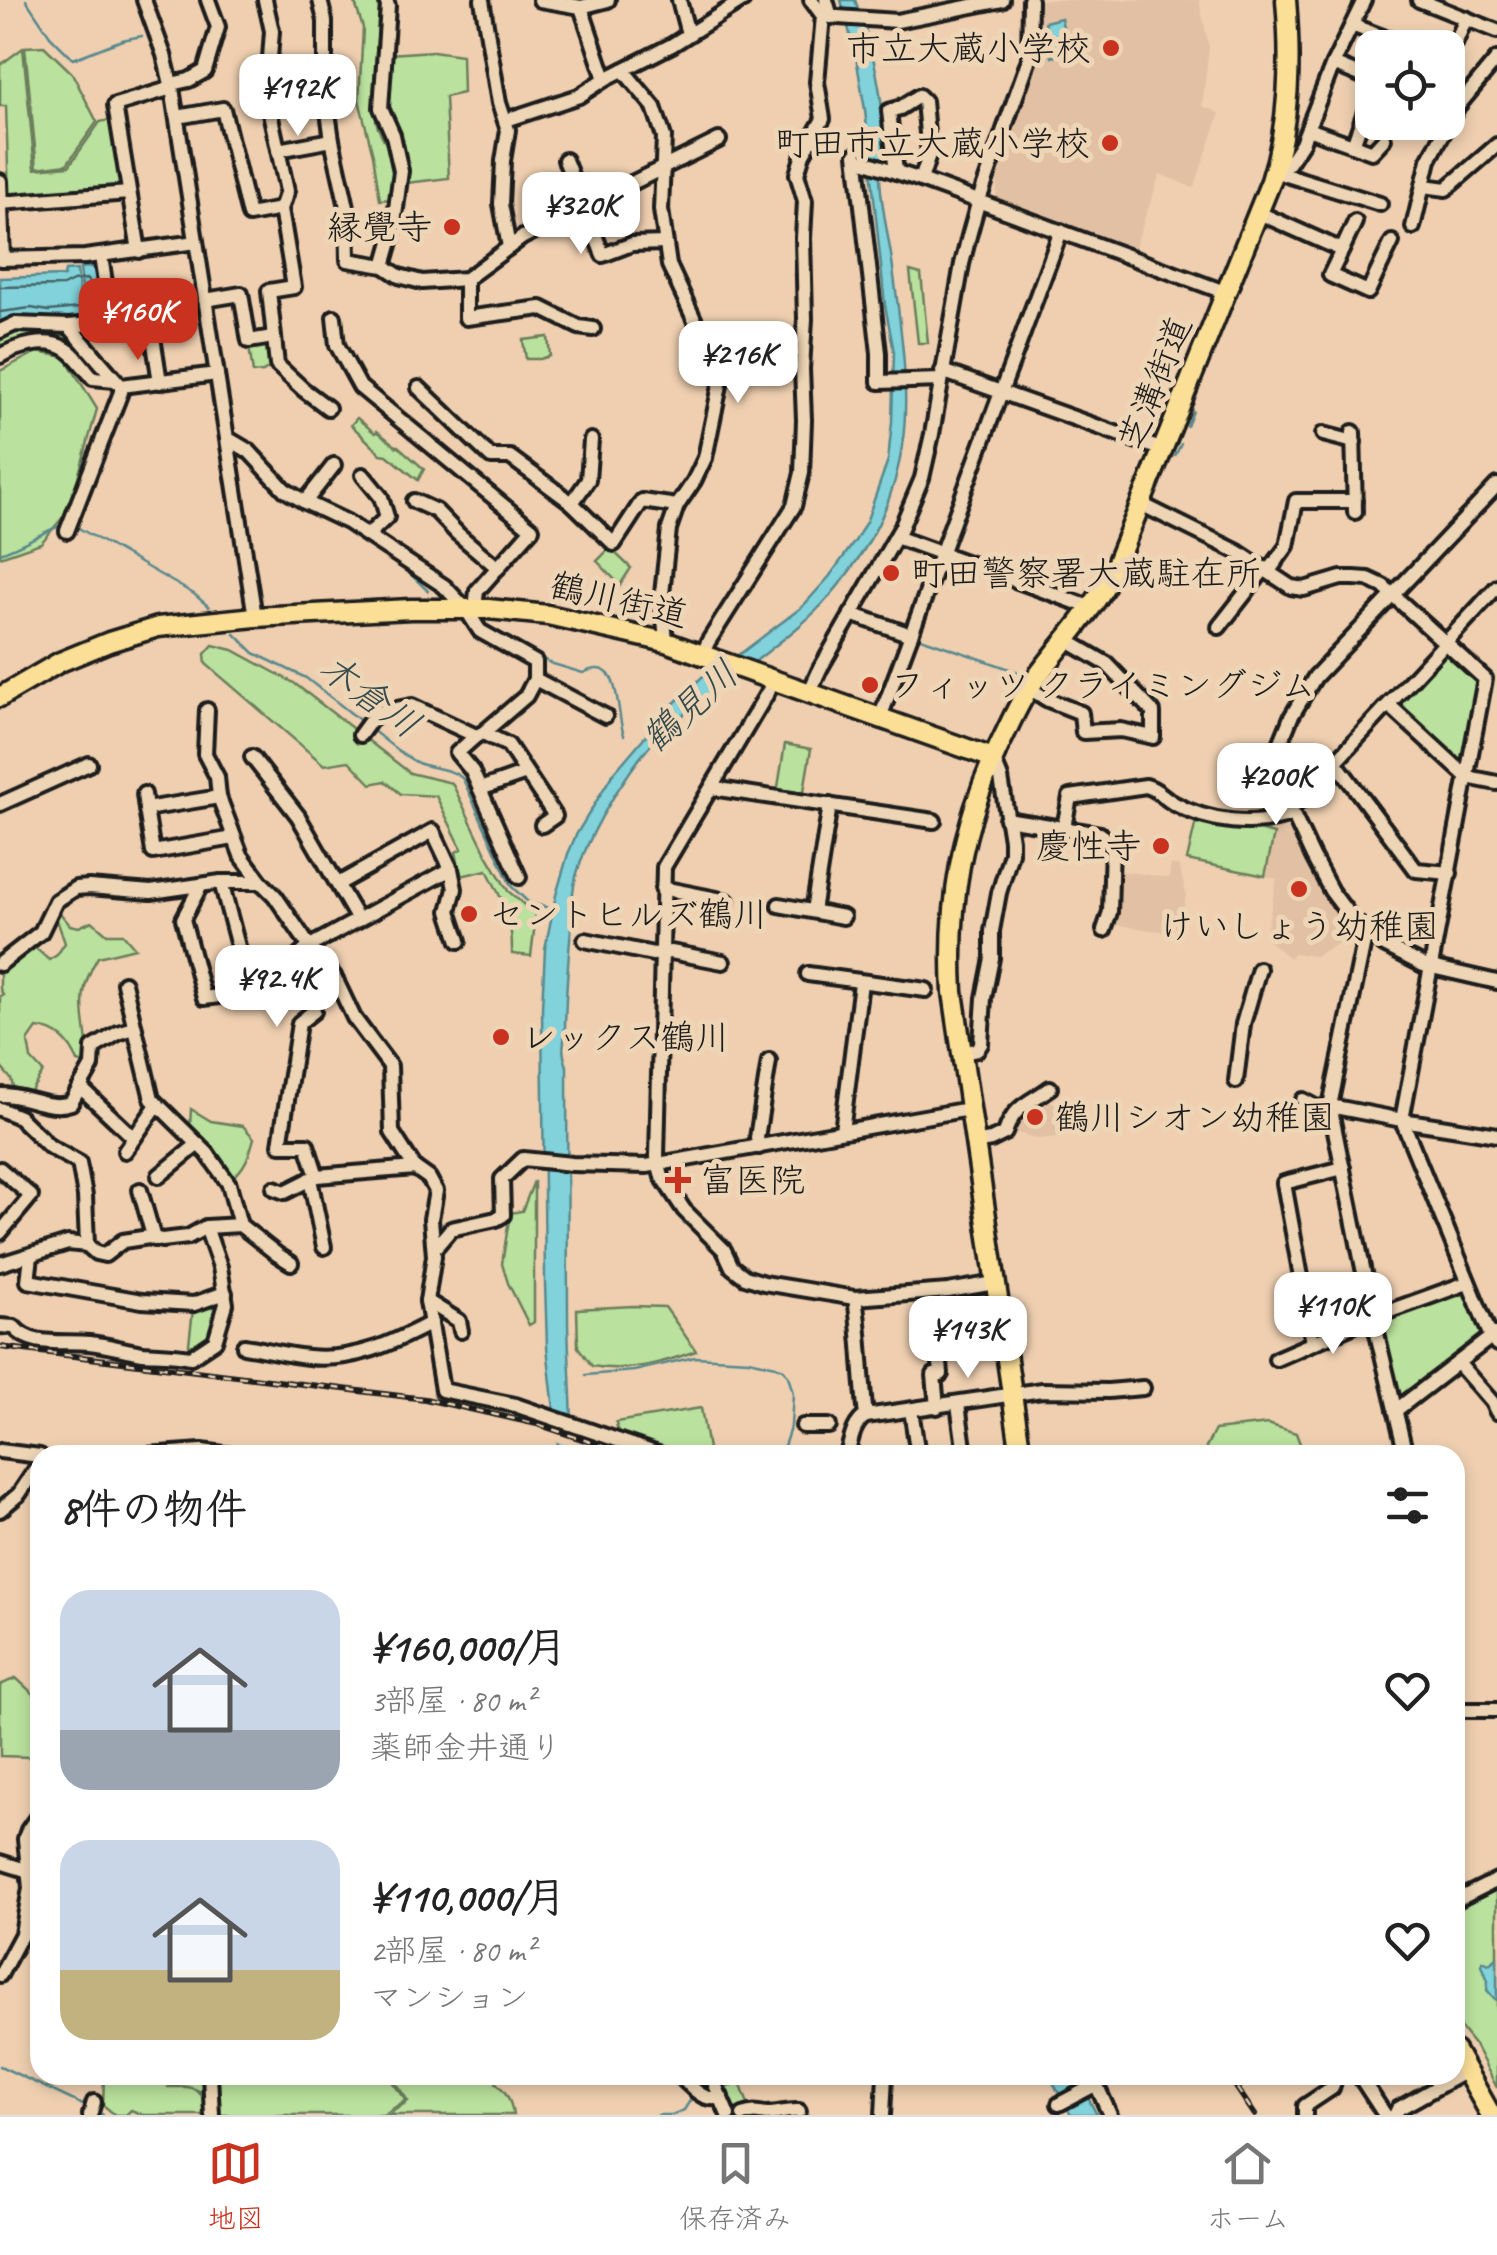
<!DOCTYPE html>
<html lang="ja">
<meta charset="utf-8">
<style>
:root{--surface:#fff;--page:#f2f2f2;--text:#222;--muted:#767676;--line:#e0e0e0;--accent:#c8321e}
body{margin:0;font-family:Caveat,"Klee One",sans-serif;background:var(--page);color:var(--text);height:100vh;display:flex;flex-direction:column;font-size:38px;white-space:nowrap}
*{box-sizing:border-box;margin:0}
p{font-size:32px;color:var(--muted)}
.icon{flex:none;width:55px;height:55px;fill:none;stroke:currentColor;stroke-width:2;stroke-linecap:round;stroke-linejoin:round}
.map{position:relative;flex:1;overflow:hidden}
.details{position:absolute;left:30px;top:1445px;width:1435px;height:640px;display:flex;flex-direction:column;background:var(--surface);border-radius:30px;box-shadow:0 5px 15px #0003}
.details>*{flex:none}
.tools{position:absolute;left:1355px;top:30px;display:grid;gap:20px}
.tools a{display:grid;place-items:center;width:110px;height:110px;border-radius:20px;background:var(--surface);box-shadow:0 5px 15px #0003;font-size:50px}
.price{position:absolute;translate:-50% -85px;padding:0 22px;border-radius:20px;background:#fff;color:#222;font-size:32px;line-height:65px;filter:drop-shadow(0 2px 5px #0008)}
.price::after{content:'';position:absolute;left:50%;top:60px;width:30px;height:22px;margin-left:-15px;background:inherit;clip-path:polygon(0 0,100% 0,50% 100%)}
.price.active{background:var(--accent);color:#fff}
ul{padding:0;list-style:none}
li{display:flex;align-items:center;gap:30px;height:250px;padding:0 30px}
li span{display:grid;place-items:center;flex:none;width:280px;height:200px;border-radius:30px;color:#555}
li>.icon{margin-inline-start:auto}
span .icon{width:120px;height:120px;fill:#fffc;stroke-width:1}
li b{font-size:42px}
h2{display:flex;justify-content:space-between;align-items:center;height:120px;padding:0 30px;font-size:42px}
.tab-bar{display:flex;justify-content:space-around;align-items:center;height:140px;border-top:2px solid var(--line);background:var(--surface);font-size:28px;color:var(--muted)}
.tab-bar a{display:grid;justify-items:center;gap:5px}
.tab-bar .active{color:var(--accent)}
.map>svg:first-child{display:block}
.built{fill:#e2c0a3}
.green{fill:#bae19d;stroke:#6b7e5c;stroke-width:2.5}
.water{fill:#81d2da;stroke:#59898e;stroke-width:2.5}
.pier{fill:#efcfb0}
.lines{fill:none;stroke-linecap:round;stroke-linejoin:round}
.shore{stroke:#446568;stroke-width:2.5}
.stream{stroke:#59898e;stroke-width:2.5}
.minor-casing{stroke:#1c1c1c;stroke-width:20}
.major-casing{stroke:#1c1c1c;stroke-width:25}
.minor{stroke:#edd5b5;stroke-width:12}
.major{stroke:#fbdf96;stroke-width:18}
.rail-casing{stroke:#1c1c1c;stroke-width:6}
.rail{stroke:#edd5b5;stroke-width:2.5;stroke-dasharray:8;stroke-linecap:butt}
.poi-dot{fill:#c8321e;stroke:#edd5b5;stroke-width:4}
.labels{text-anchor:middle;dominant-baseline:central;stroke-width:10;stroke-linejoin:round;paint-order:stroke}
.poi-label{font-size:35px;fill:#1c1c1c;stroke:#edd5b5;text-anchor:start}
.street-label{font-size:35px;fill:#1c1c1c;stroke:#edd5b5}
.water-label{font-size:38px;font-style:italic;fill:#354a4c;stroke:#edd5b5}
</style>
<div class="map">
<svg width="1497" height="2115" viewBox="0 0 1497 2115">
<rect width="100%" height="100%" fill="#efcfb0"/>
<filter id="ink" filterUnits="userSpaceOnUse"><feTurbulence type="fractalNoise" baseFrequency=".01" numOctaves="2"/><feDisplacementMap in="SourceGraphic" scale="20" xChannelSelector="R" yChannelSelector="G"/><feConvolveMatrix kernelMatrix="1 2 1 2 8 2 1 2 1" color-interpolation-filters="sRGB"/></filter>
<g filter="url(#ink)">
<g class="built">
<path d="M1042,0H1199L1209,47L1202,106L1220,113L1194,188L1160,174L1134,250L998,201L996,198L998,178L1040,54L1039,2Z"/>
<path d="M1288,820L1328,899L1357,933L1315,956L1294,953L1289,958L1268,940L1266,932L1277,879L1266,876L1274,834Z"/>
<path d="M1171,864L1179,866L1186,894L1179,934L1110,924L1115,870L1169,878Z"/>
<path d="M1046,1097L1056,1105L1059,1115L1056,1117L1058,1137L1038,1139L1011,1131L1013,1118Z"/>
</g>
<g class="green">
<path d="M354,0H377L379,6L373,106L378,128L387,146L394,168L392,199L380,200L373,155L359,100L363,28Z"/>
<path d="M44,46L72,73L97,122L67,164L37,168L25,47Z"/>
<path d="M23,48L35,169L69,166L100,122L113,119L123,188L9,198L6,106H0V65Z"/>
<path d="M433,51L462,55L463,93L445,97L449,178L406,183L405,168L386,109L389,54Z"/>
<path d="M910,271L921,274L928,343H918Z"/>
<path d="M30,328C71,332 73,337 100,368L93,369C57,348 42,326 0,351V336Z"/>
<path d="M548,337L550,356L540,359H526L523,340Z"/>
<path d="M269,345L272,366L263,372L253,373L249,347Z"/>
<path d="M37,352L65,357L97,409L69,510L41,543L0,557V371Z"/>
<path d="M357,418L375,433L377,431L397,447L398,446L424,469L418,480L387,455L381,454L351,425Z"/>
<path d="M610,548L631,568L620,585L597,561Z"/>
<path d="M1446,642L1485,679L1467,777L1389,705Z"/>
<path d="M213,645L233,650L294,683L410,773L452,783L487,855L508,891L536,915L531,956L512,954C513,919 503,901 487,870L461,876L456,852L462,849L436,796L401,794L385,781L371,784L349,761L324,765L206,664L205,654Z"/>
<path d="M785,744L811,749L803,797L777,793Z"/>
<path d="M1196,821L1240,831L1256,829L1274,834L1265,876L1187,860Z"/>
<path d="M60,913L70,925L79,927L92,921L107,934H123L135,948L98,957C71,1001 89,1021 88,1065L78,1062C71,1043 58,1030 37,1028L28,1041L31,1059L43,1072L29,1094L14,1090L11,1079L0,1066V996L3,995L0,989V971L32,945L49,960L57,955L65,943L55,914Z"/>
<path d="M191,1109L211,1121L243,1126L254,1138C250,1153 245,1170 231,1178L190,1127Z"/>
<path d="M534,1181V1322L529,1325L508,1283L502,1264L510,1213L522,1211Z"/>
<path d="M1463,1290L1482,1335L1401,1398L1396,1395L1382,1332L1387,1318Z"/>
<path d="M220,1300L222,1302L209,1340L188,1352L193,1310Z"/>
<path d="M633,1306L665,1307L696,1351C663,1363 627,1373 592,1366L578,1347L577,1309Z"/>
<path d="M701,1408L709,1455H673L618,1433L616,1422Z"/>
<path d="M1268,1424L1296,1433L1302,1449L1301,1455H1207L1206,1447L1215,1430Z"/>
<path d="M16,1678L40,1700V1753L31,1757L0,1756V1685Z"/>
<path d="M1497,1882V2088L1476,2047L1455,2021V1903Z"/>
<path d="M106,2075H158L165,2084L160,2075H387L406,2100L383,2115H216L215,2100C198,2090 187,2083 167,2087H191L203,2096L204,2115H144L131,2110L126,2115H115L103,2105L104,2078Z"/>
<path d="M390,2075H498L496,2083C507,2092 511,2101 513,2115H388L408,2101Z"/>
<path d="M740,2083L750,2109L738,2114L735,2113L724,2087Z"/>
</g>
<g class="water">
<path d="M841,0H855C872,44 883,93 884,140C885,153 880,166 880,178C881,205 888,234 892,261C910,396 925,485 829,597C809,620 785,638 761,657C747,668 734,680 718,688C698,704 676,719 658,737C627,768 567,863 573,907C569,947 566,987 565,1027C565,1044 560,1049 567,1066C567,1151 567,1237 568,1323C569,1367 573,1411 572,1455H559L547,1347L545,1283L542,1008L545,949L556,895L568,854L576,835L612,775L647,734L646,730L650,726L702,677L744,651L802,607L829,577L855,541L867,520L888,460L892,422L894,352L885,305L865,110L856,57Z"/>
<path d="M1061,18L1069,53L1052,57L1045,22Z"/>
<path d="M92,267L98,270L104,313L102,316L85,318L80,268Z"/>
<path d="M77,270L82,317C71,319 60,321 49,321C32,321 17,316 0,323V278L64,276L65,271Z"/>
<path d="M1497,1958V1999H1495L1487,1990L1488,1981L1482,1965L1483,1961L1489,1964Z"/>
<path d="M1049,2075H1076L1097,2115H1071Z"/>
</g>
<path class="pier" d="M550,1423L577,1431V1448L551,1440Z"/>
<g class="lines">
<path class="shore" d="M0,287L63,286L73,281L86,279L90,283L92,302L88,307L49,311L31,308L0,312"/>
<g class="stream">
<path d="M26,0L50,36L73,59L122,40L142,36"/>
<path d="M1258,238L1263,226"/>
<path d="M1241,282L1254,248"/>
<path d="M1187,426L1193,411"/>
<path d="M1175,456L1181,444"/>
<path d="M75,526L194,594L209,607"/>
<path d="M0,553C22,546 40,533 62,525"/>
<path d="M394,562L407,571L428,591"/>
<path d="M491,629L550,663L583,673C623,653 615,712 624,735"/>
<path d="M235,634L254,653L306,678L361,721"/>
<path d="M918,637L1021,673"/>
<path d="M371,729C386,741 401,755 418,763C432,769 452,768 463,779L511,886L528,902L556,910"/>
<path d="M586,1375L634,1371L695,1357L749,1360L776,1366L784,1370L788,1376L793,1393L791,1425L781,1455"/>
<path d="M0,2066L89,2108"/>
<path d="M721,2082L749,2075"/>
<path d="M719,2112L720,2115"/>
<path d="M102,2114L103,2115"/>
<path d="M658,2115H672L684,2110L693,2096"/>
</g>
<g class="minor-casing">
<g id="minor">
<path d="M144,0L164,55L172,88L255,617"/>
<path d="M265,0L272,31L267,99L287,191L281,209L294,287L269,291L277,365L304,390L328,408"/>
<path d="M320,0L325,21V91L332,140L347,207L348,260L384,266L399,276L422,282L466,279L523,237L719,140"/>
<path d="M482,0L499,103L508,130L503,161L501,204L509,247"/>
<path d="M540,0L581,7"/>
<path d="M679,0L688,34"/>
<path d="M811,0L823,16L897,21L1002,0"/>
<path d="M826,0L831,17"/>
<path d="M1419,0L1497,31"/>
<path d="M1354,26L1412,48"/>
<path d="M1448,61L1466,18"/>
<path d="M1333,64L1372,80"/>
<path d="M623,70L654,107L664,137L661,210L669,265L719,373L720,385L705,458L694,481L677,506L669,529L662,594L666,642"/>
<path d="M605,79L581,7L608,0"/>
<path d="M171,84L189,80L205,71L218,27L208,0"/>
<path d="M177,117L223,109L249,215L281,209"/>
<path d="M506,120L579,96L605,79L672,45L743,0"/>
<path d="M1308,129L1372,152L1384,139"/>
<path d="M1353,145L1372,92"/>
<path d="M278,150L332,140"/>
<path d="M856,154L879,353V382L941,380"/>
<path d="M857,159L921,180L1227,293"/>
<path d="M565,160L603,255L632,244L665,243"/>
<path d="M1274,171L1289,163L1302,143L1333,64L1364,0"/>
<path d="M1274,171L1380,204"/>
<path d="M896,172L889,111L900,108L919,96L924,101L929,155L921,180"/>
<path d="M0,181L3,259"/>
<path d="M1424,186L1446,189L1497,145"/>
<path d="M0,203L129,193"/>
<path d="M1259,213L1342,250L1355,222"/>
<path d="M1413,227L1429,160L1458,106L1497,59"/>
<path d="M1342,250L1330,275L1368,292L1392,242"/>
<path d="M139,251L115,105L172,88"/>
<path d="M101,256L111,323"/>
<path d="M0,259L85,257L196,242"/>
<path d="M384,266L392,238L401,171L393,135L381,108L388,6L386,0"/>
<path d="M466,279V318L541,308L579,327L593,329"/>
<path d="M205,300L241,294L249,341L273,337"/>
<path d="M334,317L337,345L360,387L532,529L477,591L475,608"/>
<path d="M69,326L121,386L217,374"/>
<path d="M0,331L15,324L69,326L150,318L160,382"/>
<path d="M0,356C17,346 45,338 64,348C75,353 85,369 93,378L115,380"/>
<path d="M942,371L1163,450"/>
<path d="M419,388L491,457H510L572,503L614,544L642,501L677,506"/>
<path d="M1353,432L1355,512"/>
<path d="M1323,434L1354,442"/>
<path d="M227,438L249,451L285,490L305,502L347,522L444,586L465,608L480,631L535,662V679L526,696L483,733"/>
<path d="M363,475L381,497L387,517L368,535"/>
<path d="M1497,485L1315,677L1291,717L1274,759L1275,776L1313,857L1331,891L1352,919L1384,945L1423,965L1497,982"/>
<path d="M414,501L436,511L458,534L498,568"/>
<path d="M305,502L334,465"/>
<path d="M572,503L588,480L591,440"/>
<path d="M1141,504L1238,552L1291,587L1304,589L1341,578H1354L1368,579L1383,586L1485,679L1402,1120L1491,1337L1497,1344"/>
<path d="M67,531L121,392V386"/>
<path d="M896,537L1092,608"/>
<path d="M1269,571L1287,546L1296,501H1355"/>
<path d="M851,614L911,635"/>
<path d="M1219,627L1265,568"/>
<path d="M703,654L708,642L794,506L802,473L804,420L802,369L805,319L803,238L805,201L797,174L803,154L823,119L817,82L823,16"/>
<path d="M535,679L605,716"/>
<path d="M775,680L664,867L657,1157L662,1177L684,1210L724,1250L732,1267L745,1277L764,1283L855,1298L948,1291L995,1283"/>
<path d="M1029,688L1048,700L1081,713L1083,732L1121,730L1153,737V712L1107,664L1066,640"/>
<path d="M809,693L820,669L901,528L922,478L932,434L962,264L969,236L979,200L1029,59L1030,0"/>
<path d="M1389,705L1467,777L1497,783"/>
<path d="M207,710L205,754L217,777L219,797L241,855L261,882L275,896L320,962L334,976L354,1018L390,1066L392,1132L415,1168L429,1178L436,1191L431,1219L434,1256L427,1301L442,1390L515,1405L661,1455"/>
<path d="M880,718L1061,231"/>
<path d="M360,735L376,713L412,706L476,736L483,733L508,745L555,816L542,825"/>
<path d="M476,736L457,753L472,771L519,877"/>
<path d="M252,757L298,816L358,920"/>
<path d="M1336,763L1416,870L1450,873"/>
<path d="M712,788L934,821"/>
<path d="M480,789L526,773"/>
<path d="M144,794L146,809"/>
<path d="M219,797L146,809L153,852L234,838"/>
<path d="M0,804L89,764"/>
<path d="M1291,810L1497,587"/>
<path d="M1006,819L1100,834L1112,845L1110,912L1104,930"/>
<path d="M1064,827L1070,797L1146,786C1158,789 1163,797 1173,803C1209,823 1255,828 1293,814"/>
<path d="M338,884L433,831L451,869L455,889L449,911L459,941"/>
<path d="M201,885L183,919L204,998L250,992L221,882"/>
<path d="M662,888L727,901"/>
<path d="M779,905L843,917"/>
<path d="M813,911L830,805"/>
<path d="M1366,932L1330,1106L1373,1317L1406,1455"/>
<path d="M585,940L653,954L671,952L723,962"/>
<path d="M0,964L41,932L56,901L76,888L89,887L151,892L221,882H261"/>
<path d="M808,974L926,990"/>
<path d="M124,983L152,1099L207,1153L229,1184L240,1225L278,1255L291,1263"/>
<path d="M961,1053L977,1050L981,1044L984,998L992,958V931L999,893L1011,853V840L1001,778L993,758"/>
<path d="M1236,1081L1243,1024L1259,969"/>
<path d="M80,1087L134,1138"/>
<path d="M0,1095C25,1094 48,1111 71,1103L92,1066L93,1048L118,1033L134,1028"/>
<path d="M1303,1100L1318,1108L1330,1106L1402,1120L1497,1135"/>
<path d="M0,1109L19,1117L50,1147L79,1163L85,1196L87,1245L96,1253L105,1255L123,1241L149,1237L162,1240L188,1237L206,1227L240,1225"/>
<path d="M842,1131L861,983"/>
<path d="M974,1143L991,1140L1005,1133C1014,1105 1029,1104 1050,1088"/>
<path d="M759,1147L757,1138L769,1061"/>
<path d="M125,1151L157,1105"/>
<path d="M0,1169L31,1196L0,1233"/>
<path d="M159,1176L198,1144"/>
<path d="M317,1176L307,1145H280L299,1023L314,1011L307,976L299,956L310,946L451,869"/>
<path d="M310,1179L324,1247"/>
<path d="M274,1188L285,1192L317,1176L415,1168"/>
<path d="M140,1190L154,1239"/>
<path d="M434,1249L451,1229L496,1219L503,1215L502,1179L523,1159L572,1164L647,1166L969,1109"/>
<path d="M31,1256L28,1281L142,1301L194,1304L225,1293"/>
<path d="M0,1264L68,1243L87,1245"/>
<path d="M855,1298C861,1337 861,1377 866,1416"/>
<path d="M427,1301L459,1321L461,1331"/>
<path d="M0,1326L14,1327C31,1348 64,1340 89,1343C107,1345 125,1350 143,1353C159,1354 175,1354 191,1357L215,1341L226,1304L220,1267L206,1227"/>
<path d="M1313,1343L1284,1183L1343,1168"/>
<path d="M244,1346C265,1349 286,1355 308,1357C353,1362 393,1343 431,1323"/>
<path d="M1276,1359L1373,1317L1467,1283"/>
<path d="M1458,1363L1492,1402L1497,1412"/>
<path d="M958,1404L965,1455"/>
<path d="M937,1407L934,1375L941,1374L939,1351"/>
<path d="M911,1410L918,1455"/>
<path d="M1395,1411L1495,1334"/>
<path d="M803,1426H829"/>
<path d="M0,1451L40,1456"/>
<path d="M146,1455L202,1451L231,1455"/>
<path d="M847,1455C851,1441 853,1423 866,1416L1042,1390L1108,1391L1143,1388"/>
<path d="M0,1510L19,1494L40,1463"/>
<path d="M1455,1710H1497"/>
<path d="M0,1862L29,1871"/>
<path d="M1455,1901L1497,1880"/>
<path d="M0,1975L22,1934L30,1888L25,1839L28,1830L40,1813"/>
<path d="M210,2075L212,2115"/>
<path d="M678,2075C692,2085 701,2103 721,2097"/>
<path d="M711,2075L728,2115"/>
<path d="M1092,2075L1110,2115"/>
<path d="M1359,2075L1385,2115"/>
<path d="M1059,2104L1095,2085"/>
<path d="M90,2115L94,2102"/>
<path d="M743,2115C753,2111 757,2113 767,2114C778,2114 788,2110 799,2111"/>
<path d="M883,2115L885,2075"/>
<path d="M1305,2115V2106L1332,2088L1336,2075"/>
<path d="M1395,2115L1398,2109L1466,2071"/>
</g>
</g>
<g class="major-casing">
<g id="major">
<path d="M0,697L60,662L109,642L158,627L255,617L411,609H488L548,615L666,642L993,758"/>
<path d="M1021,1455L953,992C948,902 961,828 999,746C1009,726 1018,704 1031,685C1059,645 1094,612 1115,567L1271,181C1290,122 1291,61 1286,0"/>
<path d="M1455,2051L1491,2115"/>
</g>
</g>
<use href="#minor" class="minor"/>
<use href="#major" class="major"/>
<g class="rail-casing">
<g id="rail">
<path d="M0,1347L425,1399L537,1424L629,1455"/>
<path d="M1228,2075L1255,2115"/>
</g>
</g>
<use href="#rail" class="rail"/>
</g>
</g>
<g class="poi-dot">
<circle cx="1111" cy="48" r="10"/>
<circle cx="1110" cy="143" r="10"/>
<circle cx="452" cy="227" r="10"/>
<circle cx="891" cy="573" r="10"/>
<circle cx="870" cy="685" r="10"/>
<circle cx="1161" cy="846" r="10"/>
<circle cx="1299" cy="889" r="10"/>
<circle cx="469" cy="914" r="10"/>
<circle cx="501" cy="1037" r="10"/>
<circle cx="1035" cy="1117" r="10"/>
<path d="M673 1165h10v10h10v10h-10v10h-10v-10h-10v-10h10z"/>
</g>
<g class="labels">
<g class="poi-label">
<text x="1091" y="48" text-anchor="end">市立大蔵小学校</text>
<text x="1090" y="143" text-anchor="end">町田市立大蔵小学校</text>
<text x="432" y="227" text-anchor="end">縁覺寺</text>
<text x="911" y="573">町田警察署大蔵駐在所</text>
<text x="890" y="685">フィッツ クライミングジム</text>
<text x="1141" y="846" text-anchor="end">慶性寺</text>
<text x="489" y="914">セントヒルズ鶴川</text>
<text x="1299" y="926" text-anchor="middle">けいしょう幼稚園</text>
<text x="521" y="1037">レックス鶴川</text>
<text x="1055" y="1117">鶴川シオン幼稚園</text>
<text x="700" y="1180">富医院</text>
</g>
<g class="street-label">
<text transform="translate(1155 383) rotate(-68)">芝溝街道</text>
<text transform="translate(619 600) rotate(13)">鶴川街道</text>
</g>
<g class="water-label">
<text transform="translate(370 696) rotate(36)">木倉川</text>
<text transform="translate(690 706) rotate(-42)">鶴見川</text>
</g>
</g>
</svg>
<div class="tools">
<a><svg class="icon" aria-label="locate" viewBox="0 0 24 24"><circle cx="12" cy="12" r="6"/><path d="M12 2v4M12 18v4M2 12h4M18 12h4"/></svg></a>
</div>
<b class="price" style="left:298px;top:139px">¥192K</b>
<b class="price" style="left:581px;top:257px">¥320K</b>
<b class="price active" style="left:138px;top:363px">¥160K</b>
<b class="price" style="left:738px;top:406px">¥216K</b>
<b class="price" style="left:1276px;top:828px">¥200K</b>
<b class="price" style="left:277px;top:1030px">¥92.4K</b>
<b class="price" style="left:1333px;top:1357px">¥110K</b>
<b class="price" style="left:968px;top:1381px">¥143K</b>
<section class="details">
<h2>8件の物件<svg class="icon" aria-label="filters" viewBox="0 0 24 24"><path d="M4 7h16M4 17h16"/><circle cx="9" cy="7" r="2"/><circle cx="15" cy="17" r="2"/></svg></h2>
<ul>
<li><span style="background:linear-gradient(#c9d6e8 70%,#9aa5b1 0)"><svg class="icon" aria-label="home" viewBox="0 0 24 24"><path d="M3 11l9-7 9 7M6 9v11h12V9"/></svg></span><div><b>¥160,000/月</b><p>3部屋 · 80 m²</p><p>薬師金井通り</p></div><svg class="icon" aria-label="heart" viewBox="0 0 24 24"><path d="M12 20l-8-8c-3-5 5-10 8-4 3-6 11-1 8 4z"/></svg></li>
<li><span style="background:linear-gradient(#c9d6e8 65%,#c2b280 0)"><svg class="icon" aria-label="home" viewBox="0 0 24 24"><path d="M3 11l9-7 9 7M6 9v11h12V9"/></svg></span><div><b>¥110,000/月</b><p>2部屋 · 80 m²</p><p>マンション</p></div><svg class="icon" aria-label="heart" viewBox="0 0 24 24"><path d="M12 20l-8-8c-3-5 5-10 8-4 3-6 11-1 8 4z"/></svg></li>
</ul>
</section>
</div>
<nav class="tab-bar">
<a class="active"><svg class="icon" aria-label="map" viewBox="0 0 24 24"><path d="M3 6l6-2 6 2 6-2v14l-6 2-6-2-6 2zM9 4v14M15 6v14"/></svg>地図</a>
<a><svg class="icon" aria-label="saved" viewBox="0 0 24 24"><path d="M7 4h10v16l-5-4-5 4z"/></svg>保存済み</a>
<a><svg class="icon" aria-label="home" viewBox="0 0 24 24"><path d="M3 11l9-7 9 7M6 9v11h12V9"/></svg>ホーム</a>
</nav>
